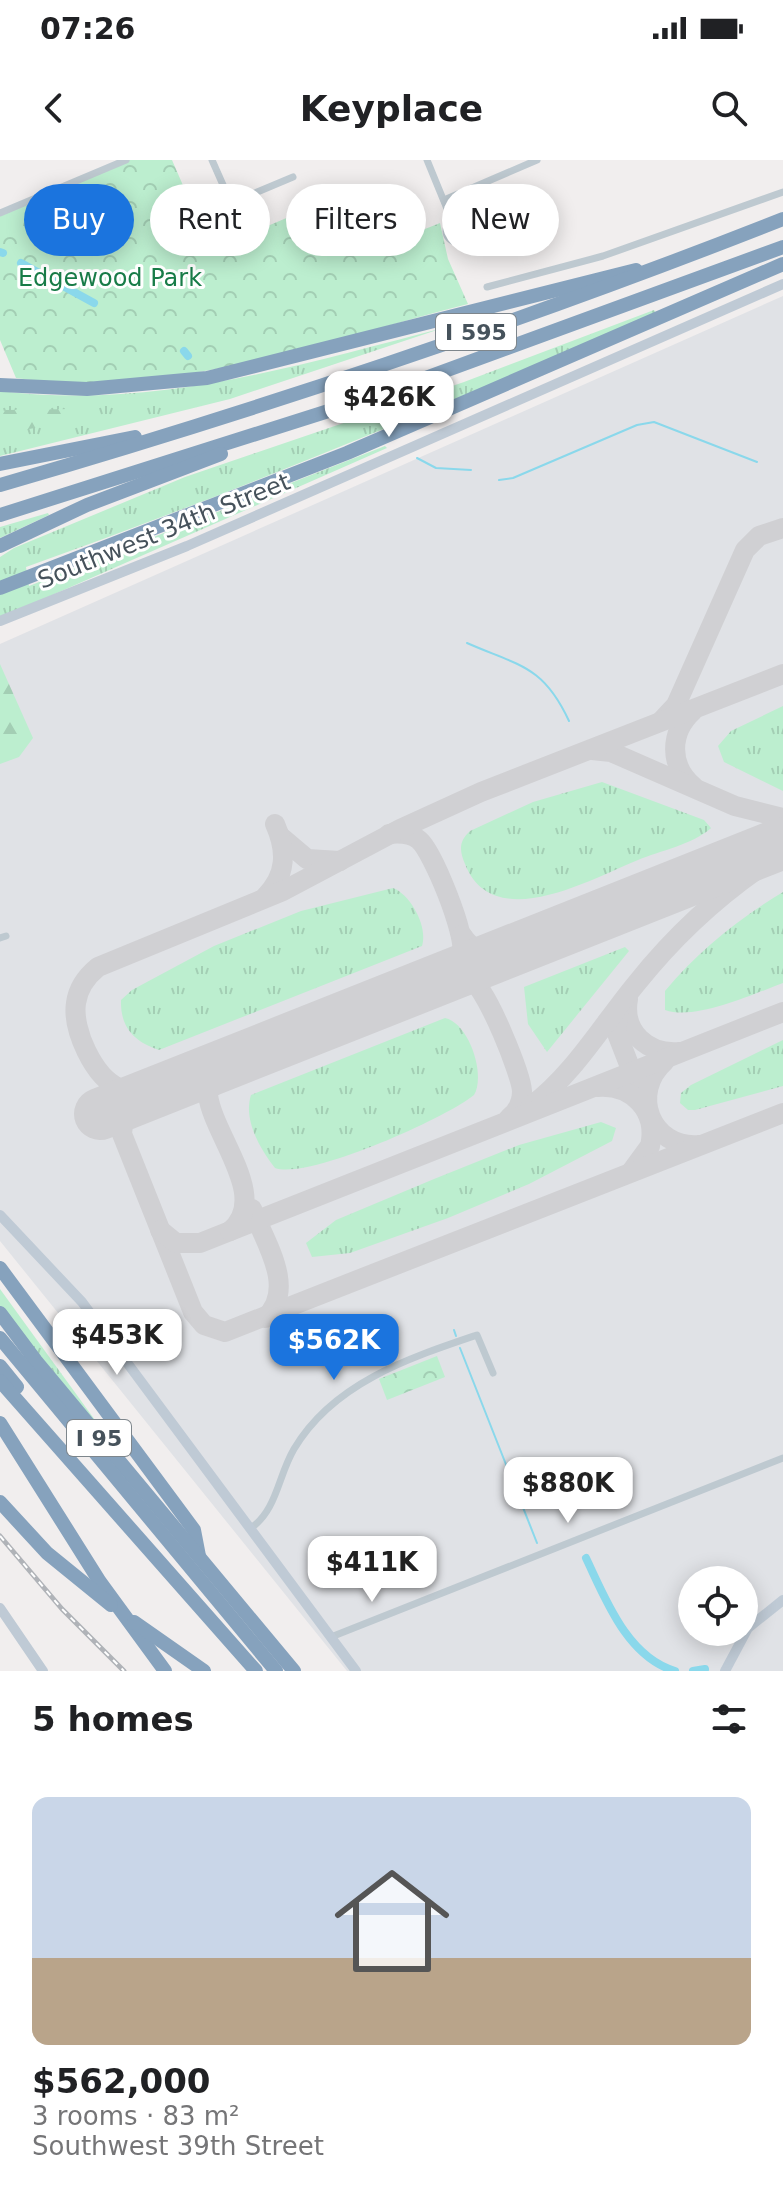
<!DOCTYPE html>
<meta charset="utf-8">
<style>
:root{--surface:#fff;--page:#f6f6f6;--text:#202124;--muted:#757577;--accent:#1b74de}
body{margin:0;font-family:"DejaVu Sans",sans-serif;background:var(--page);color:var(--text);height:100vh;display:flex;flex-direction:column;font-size:30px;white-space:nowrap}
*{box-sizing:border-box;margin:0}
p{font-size:26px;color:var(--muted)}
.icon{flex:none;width:44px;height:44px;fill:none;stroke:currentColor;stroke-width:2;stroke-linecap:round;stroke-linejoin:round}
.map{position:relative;height:1511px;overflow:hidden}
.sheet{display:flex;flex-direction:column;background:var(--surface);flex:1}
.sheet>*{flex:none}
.guide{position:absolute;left:24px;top:24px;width:736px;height:72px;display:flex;gap:16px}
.buttons{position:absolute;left:678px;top:1406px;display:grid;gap:16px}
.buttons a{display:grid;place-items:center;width:80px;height:80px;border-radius:50%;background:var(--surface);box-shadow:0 4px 20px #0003;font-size:40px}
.price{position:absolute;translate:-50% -68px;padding:0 18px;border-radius:16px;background:#fff;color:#222;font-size:26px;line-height:52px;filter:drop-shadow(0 2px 4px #0008)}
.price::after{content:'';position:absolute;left:50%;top:48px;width:24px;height:18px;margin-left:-12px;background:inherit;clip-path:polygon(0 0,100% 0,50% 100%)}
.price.current{background:var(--accent);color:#fff}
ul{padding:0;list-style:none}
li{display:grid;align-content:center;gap:16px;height:424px;padding:0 32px}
li span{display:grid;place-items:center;height:248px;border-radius:16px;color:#555}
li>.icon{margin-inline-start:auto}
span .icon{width:144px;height:144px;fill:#fffc;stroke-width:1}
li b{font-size:34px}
h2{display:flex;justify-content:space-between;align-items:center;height:96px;padding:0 32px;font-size:34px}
.pill{padding:0 28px;border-radius:36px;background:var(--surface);box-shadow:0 4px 20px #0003;font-size:28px;line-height:72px}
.pill.current{background:var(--accent);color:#fff}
.status{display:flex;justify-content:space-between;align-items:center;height:56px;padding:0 40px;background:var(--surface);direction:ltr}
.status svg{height:22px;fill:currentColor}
header{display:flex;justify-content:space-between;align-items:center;height:104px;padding:0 32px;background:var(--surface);font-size:36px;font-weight:700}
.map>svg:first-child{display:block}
.airport{fill:#e0e2e6;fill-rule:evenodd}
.grass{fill:url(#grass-tufts)}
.forest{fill:url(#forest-firs)}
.park{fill:url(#park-crowns)}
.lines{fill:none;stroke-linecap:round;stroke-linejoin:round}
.stream{stroke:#8ad8eb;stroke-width:2}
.canal{stroke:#8ad8eb;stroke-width:8}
.taxiway{stroke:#d0d0d3;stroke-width:20}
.runway{stroke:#d0d0d3;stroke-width:52}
.street{stroke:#bec9d0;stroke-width:7}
.secondary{stroke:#bfcad5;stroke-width:10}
.highway{stroke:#86a2bd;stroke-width:14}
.rail-casing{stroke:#b0b3b8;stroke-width:5}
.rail{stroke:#fff;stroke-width:2;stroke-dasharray:6;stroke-linecap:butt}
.labels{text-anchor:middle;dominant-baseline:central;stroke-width:6;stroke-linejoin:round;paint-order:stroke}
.shield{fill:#fff;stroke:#7e868c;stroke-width:2}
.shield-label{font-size:22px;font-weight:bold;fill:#46525b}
.park-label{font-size:24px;fill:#187c48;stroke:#fff}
.street-label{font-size:24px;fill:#46525b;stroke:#fff}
</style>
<div class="status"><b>07:26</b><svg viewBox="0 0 49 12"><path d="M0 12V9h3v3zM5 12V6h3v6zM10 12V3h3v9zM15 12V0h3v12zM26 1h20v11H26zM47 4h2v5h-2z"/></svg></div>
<header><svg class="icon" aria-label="back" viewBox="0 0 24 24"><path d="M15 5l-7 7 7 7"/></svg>Keyplace<svg class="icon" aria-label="search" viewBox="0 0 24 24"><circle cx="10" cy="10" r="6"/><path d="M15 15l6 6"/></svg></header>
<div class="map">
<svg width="783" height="1511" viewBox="0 0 783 1511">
<defs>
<pattern id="grass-tufts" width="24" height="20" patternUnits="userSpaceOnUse" patternTransform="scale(2)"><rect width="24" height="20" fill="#bceecf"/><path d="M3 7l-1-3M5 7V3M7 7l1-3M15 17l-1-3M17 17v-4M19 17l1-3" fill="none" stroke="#a3ceb4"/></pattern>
<pattern id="forest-firs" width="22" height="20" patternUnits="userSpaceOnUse" patternTransform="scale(2)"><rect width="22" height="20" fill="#bceecf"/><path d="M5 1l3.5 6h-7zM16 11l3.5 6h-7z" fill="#a3ceb4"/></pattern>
<pattern id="park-crowns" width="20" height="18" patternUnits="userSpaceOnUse" patternTransform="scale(2)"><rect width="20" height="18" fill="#bceecf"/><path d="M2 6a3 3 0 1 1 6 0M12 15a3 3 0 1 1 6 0" fill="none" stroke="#a3ceb4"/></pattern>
</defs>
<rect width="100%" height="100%" fill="#f1eeee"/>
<path class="airport" d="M783,136V1511H347L0,1081V484ZM692,1420H744V1472H692Z"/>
<g class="grass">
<path d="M654,150L656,153C448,244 239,331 26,407L29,426L385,286L387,288L0,458V397L14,388L185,317L464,222Z"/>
<path d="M443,168L230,239L0,296V231C153,250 296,206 443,168Z"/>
<path d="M48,353L49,355L0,378V367Z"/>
<path d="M783,546V631L724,602L718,586L731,571Z"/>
<path d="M602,622L704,660L711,668C694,684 659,691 638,700C589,720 493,775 465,704C459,690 459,681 470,671L533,642Z"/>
<path d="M393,728C411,735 428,767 422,786L159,890C135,882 120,868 121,840L132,830L214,786L301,751Z"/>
<path d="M783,732V823C753,834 696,861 665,850V831C697,792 740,758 783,732Z"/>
<path d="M625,787L629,791L547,892L528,864L524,827Z"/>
<path d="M445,858C469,863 486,915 474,935C446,958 308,1020 275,1008C260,989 243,960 251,935Z"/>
<path d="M783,880V926L695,950H688L680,943L681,933L691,925Z"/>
<path d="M601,962L616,968L612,981L529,1024L448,1058L350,1093L312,1097L306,1083L336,1060L434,1019L519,985Z"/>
<path d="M0,1129L108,1278L0,1147Z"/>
</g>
<g class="forest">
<path d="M75,249L87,259L0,274V253L6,250Z"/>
<path d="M0,504L33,578L19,597L0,604Z"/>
</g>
<g class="park">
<path d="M126,0H172L211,90L336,37L360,95L440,63L448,99L468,144C324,181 167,240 16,218L0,180V53Z"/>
<path d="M437,1196L445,1217L387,1240L379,1219Z"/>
</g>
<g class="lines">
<g class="stream">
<path d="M417,298L436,308L471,310"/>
<path d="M499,320L513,318L637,265L654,262L757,302"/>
<path d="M467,483C519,506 543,505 569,561"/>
<path d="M454,1170L456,1176"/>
<path d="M460,1188L537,1383"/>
</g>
<g class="canal">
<path d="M0,92L3,93"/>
<path d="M21,103L94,143"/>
<path d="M184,191L188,196"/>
<path d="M586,1398C605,1438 627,1497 675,1511"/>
<path d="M693,1511L705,1509"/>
</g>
<g class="taxiway">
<path d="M693,551C669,573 669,606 694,627"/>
<path d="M662,560L676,545L745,390L759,376L783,368"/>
<path d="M592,590L611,592L735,646L783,658"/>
<path d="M389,674C400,673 411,673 419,680C433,692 466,774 462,792C460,806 449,812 438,819"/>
<path d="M281,677L307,699L340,701"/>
<path d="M265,737C287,715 287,691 275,664"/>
<path d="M462,775C474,794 488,794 508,792"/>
<path d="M431,823C445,819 459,813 473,822C487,830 521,914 522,931C522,942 518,951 509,958"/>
<path d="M628,839C622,872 648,895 680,892"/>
<path d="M620,846L616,871L637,925"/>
<path d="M665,901C629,933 651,989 699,985"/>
<path d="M168,927C151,931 136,935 119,928C94,917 72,870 76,843C78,828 87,816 98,807L283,731L400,669L481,632L783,514"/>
<path d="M597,927C632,924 658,951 650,986L631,1012"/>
<path d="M154,933C134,942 123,951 122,974L193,1152L204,1165L225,1172L783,953"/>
<path d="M531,946C573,915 603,864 636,824C678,771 726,728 783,692"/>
<path d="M252,1049C265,1082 297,1129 265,1158"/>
<path d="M160,1070L176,1083H200L783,852"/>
<path d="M230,1071C271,1038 213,976 208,935L213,918L232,902"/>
</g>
<path class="runway" d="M100,954L783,683"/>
<g class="street">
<path d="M212,0L231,43"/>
<path d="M427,0L452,61"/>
<path d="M444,40L537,0"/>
<path d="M0,53L126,0"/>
<path d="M200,56L293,17"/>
<circle cx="457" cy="71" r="11"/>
<path d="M487,127L603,96L783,32"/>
<path d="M0,778L6,776"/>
<path d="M251,1368C277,1350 278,1316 294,1289C333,1223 409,1198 477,1175L493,1213"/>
<path d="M331,1477L783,1298"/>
</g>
<g class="secondary">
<path d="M0,461L187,386L783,124"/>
<path d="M0,1055L82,1142L356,1511"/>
<path d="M0,1448L43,1511"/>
<path d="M725,1511L748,1468L783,1440"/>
</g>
<g class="highway">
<path d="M0,225L87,229L207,218L636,110"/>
<path d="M0,304L135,277"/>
<path d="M0,325C265,248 527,160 783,59"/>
<path d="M0,355L382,234L783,87"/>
<path d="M0,386L87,345L221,294"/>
<path d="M0,428L347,293L783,104"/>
<path d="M0,1108L194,1370L199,1396"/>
<path d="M0,1153L36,1201L294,1511"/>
<path d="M0,1178L276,1511"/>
<path d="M0,1206L17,1227"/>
<path d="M0,1221L256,1511"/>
<path d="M0,1263L100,1422L165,1511"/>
<path d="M0,1342L47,1393L111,1445"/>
<path d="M134,1462L204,1511"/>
</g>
<g class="rail-casing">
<path id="rail" d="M0,1376L62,1449L124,1511"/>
</g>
<use href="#rail" class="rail"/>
</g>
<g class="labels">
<g class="shield">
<rect x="436" y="154" width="80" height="36" rx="6"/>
<rect x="67" y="1260" width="64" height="36" rx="6"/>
</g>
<g class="shield-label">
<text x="476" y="172">I 595</text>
<text x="99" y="1278">I 95</text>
</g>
<g class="park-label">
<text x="110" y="118">Edgewood Park</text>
</g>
<g class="street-label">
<text transform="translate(164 371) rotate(-22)">Southwest 34th Street</text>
</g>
</g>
</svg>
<div class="buttons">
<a><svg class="icon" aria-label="locate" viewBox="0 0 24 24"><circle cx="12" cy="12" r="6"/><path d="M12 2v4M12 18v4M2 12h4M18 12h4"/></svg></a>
</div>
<b class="price" style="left:389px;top:279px">$426K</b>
<b class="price" style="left:117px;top:1217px">$453K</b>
<b class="price current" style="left:334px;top:1222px">$562K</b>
<b class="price" style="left:568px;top:1365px">$880K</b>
<b class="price" style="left:372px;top:1444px">$411K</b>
<div class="guide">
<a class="pill current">Buy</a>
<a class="pill">Rent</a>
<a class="pill">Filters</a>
<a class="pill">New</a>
</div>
</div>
<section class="sheet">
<h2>5 homes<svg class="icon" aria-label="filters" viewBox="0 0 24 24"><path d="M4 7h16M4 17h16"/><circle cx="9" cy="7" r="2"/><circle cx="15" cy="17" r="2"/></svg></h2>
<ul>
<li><span style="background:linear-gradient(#c9d6e8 65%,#b9a48a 0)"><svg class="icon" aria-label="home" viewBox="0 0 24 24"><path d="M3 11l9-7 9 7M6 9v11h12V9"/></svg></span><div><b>$562,000</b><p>3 rooms · 83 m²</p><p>Southwest 39th Street</p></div></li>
</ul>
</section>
